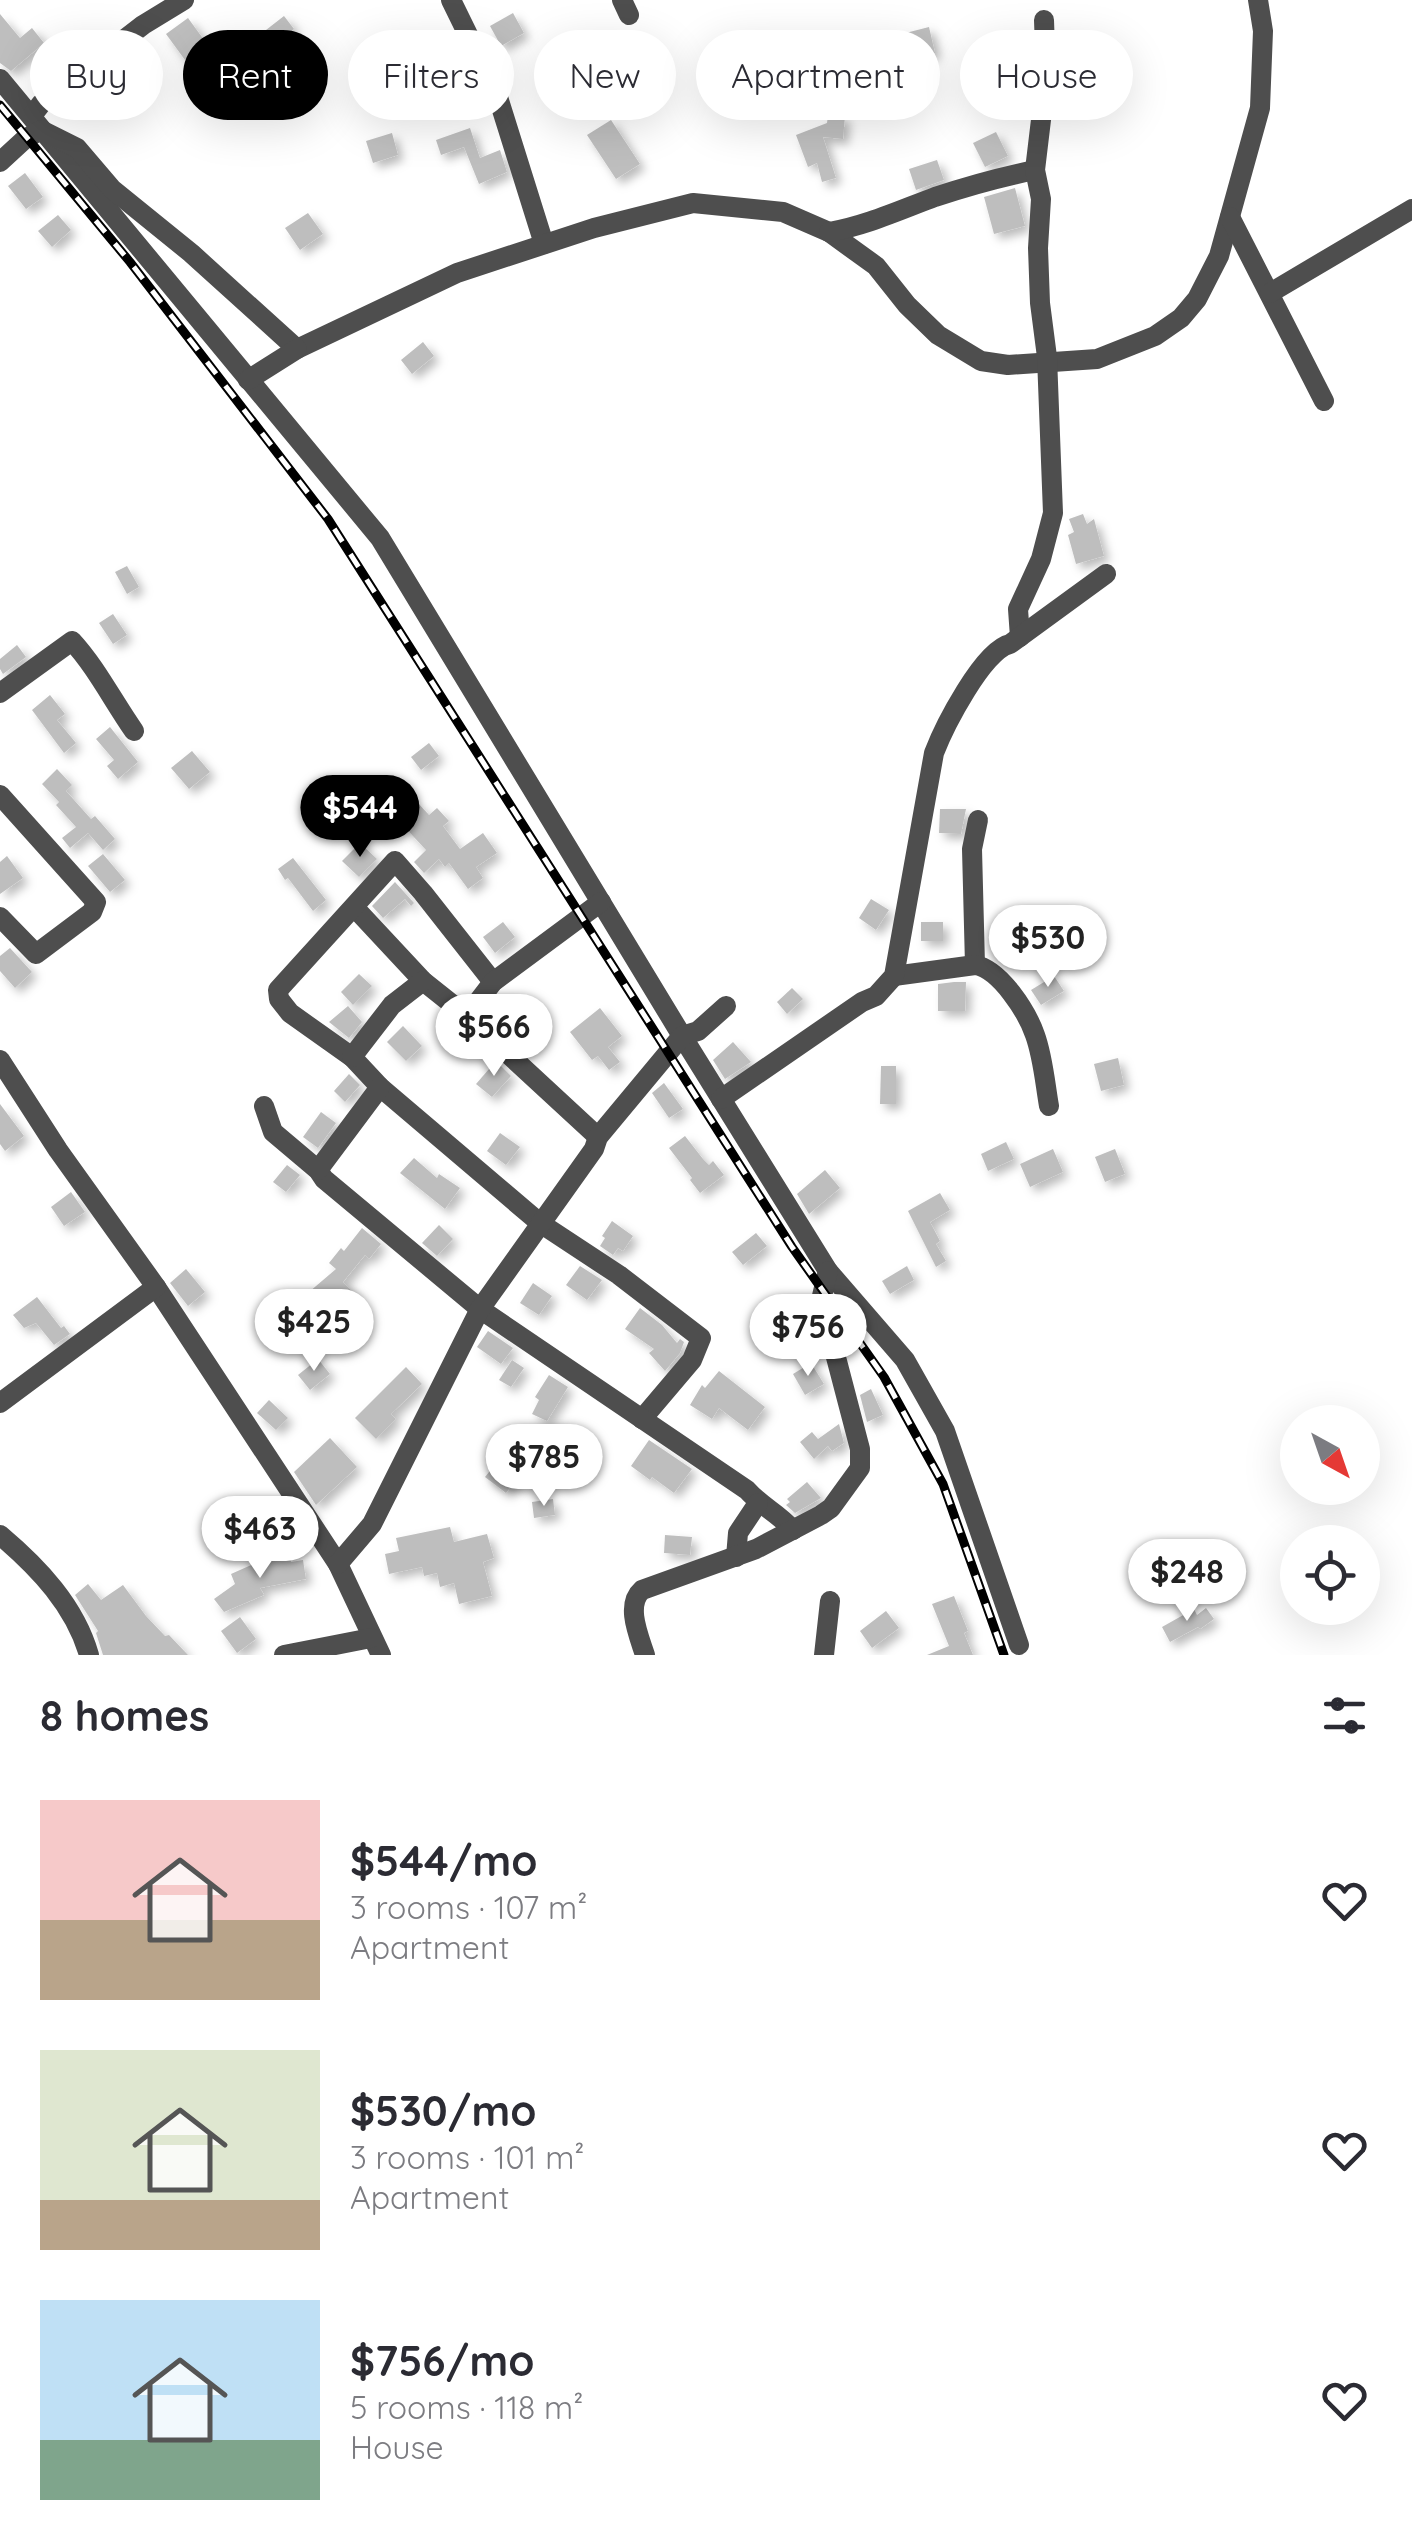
<!DOCTYPE html>
<meta charset="utf-8">
<style>
:root{--surface:#fff;--page:#f2f2f3;--text:#2b2b33;--muted:#7c7c81;--accent:#000}
body{margin:0;font-family:Quicksand,sans-serif;background:var(--page);color:var(--text);height:100vh;display:flex;flex-direction:column;font-size:38px;white-space:nowrap}
*{box-sizing:border-box;margin:0}
p{font-size:32px;color:var(--muted)}
.icon{flex:none;width:55px;height:55px;fill:none;stroke:currentColor;stroke-width:2;stroke-linecap:round;stroke-linejoin:round}
.map{position:relative;height:1655px;overflow:hidden}
.details{display:flex;flex-direction:column;background:var(--surface);flex:1}
.details>*{flex:none}
.hud{position:absolute;left:30px;top:30px;width:1352px;height:90px;display:flex;gap:20px}
.needle{width:65px;rotate:140deg}
.fabs{position:absolute;left:1280px;top:1405px;display:grid;gap:20px}
.fabs a{display:grid;place-items:center;width:100px;height:100px;border-radius:50%;background:var(--surface);box-shadow:0 10px 40px #0002;font-size:50px}
.price{position:absolute;translate:-50% -85px;padding:0 22px;border-radius:35px;background:#fff;color:#222;font-size:32px;line-height:65px;filter:drop-shadow(0 2px 5px #0008)}
.price::after{content:'';position:absolute;left:50%;top:60px;width:30px;height:22px;margin-left:-15px;background:inherit;clip-path:polygon(0 0,100% 0,50% 100%)}
.price.on{background:var(--accent);color:#fff}
ul{padding:0;list-style:none}
li{display:flex;align-items:center;gap:30px;height:250px;padding:0 40px}
li span{display:grid;place-items:center;flex:none;width:280px;height:200px;border-radius:0px;color:#555}
li>.icon{margin-inline-start:auto}
span .icon{width:120px;height:120px;fill:#fffc;stroke-width:1}
li b{font-size:42px}
h2{display:flex;justify-content:space-between;align-items:center;height:120px;padding:0 40px;font-size:42px}
.pill{padding:0 35px;border-radius:45px;background:var(--surface);box-shadow:0 10px 40px #0002;font-size:35px;line-height:90px}
.pill.on{background:var(--accent);color:#fff}
.map>svg:first-child{display:block}
.building{fill:#bebebe;filter:url(#shadow)}
.lines{fill:none;stroke-linecap:round;stroke-linejoin:round}
.minor{stroke:#4e4e4e;stroke-width:20}
.rail-casing{stroke:#000;stroke-width:9}
.rail{stroke:#fff;stroke-width:5;stroke-dasharray:15;stroke-linecap:butt}
</style>
<div class="map">
<svg width="1412" height="1655" viewBox="0 0 1412 1655">
<defs>
<filter id="shadow"><feDropShadow dx="5.5" dy="5.5" stdDeviation="5" flood-color="#0004"/></filter>
</defs>
<rect width="100%" height="100%" fill="#fff"/>
<g class="building">
<path d="M513,13L524,33L501,46L490,26Z"/>
<path d="M0,14L20,38L32,28L44,43L11,71L0,63Z"/>
<path d="M284,16L294,29L276,43L266,30Z"/>
<path d="M188,18L207,44L185,60L166,34Z"/>
<path d="M929,27L935,53L900,62L894,36Z"/>
<path d="M448,37L455,50L433,62L426,49Z"/>
<path d="M415,68L433,89L421,99L405,75Z"/>
<path d="M828,115L845,116L843,139L823,137L836,178L822,182L817,163L808,167L796,135L827,123Z"/>
<path d="M611,120L640,164L616,179L587,135Z"/>
<path d="M470,128L480,158L500,150L507,172L479,184L464,147L441,155L436,140Z"/>
<path d="M996,132L1008,156L985,167L973,143Z"/>
<path d="M392,133L398,155L373,163L366,141Z"/>
<path d="M937,160L944,180L916,190L909,169Z"/>
<path d="M25,173L43,197L26,209L8,186Z"/>
<path d="M1015,188L1025,226L994,234L984,197Z"/>
<path d="M308,213L323,234L300,250L285,228Z"/>
<path d="M58,215L71,230L52,247L38,231Z"/>
<path d="M423,342L434,356L412,374L401,360Z"/>
<path d="M1083,514L1087,524L1094,519L1104,556L1076,564L1068,535L1074,532L1069,519Z"/>
<path d="M127,566L139,587L127,594L115,572Z"/>
<path d="M113,614L127,635L113,644L99,623Z"/>
<path d="M17,645L26,657L3,674L0,669V659Z"/>
<path d="M50,695L65,714L57,720L76,743L64,753L32,710Z"/>
<path d="M110,727L138,762L118,779L107,766L114,760L96,739Z"/>
<path d="M429,743L439,756L421,770L411,757Z"/>
<path d="M192,751L210,772L189,789L171,768Z"/>
<path d="M57,769L72,785L66,791L91,819L95,816L115,839L103,850L88,833L70,848L62,838L76,827L56,805L59,802L42,784Z"/>
<path d="M418,803L429,815L437,808L449,821L443,826L460,849L483,833L497,853L476,867L483,878L468,889L449,863L445,867L439,859L424,873L414,862L426,850L399,821Z"/>
<path d="M940,809H966L961,834L939,833Z"/>
<path d="M360,843L377,859L359,877L342,861Z"/>
<path d="M103,854L125,880L110,892L88,866Z"/>
<path d="M7,856L23,878L0,894V862Z"/>
<path d="M293,858L326,900L313,911L288,878L285,880L278,869Z"/>
<path d="M395,882L414,903L411,906L405,899L383,918L372,906Z"/>
<path d="M871,899L889,910L876,930L859,918Z"/>
<path d="M503,922L515,937L495,953L483,937Z"/>
<rect x="921" y="922" width="22" height="19"/>
<path d="M10,948L32,972L15,988L0,971V956Z"/>
<path d="M359,974L372,986L353,1005L341,992Z"/>
<path d="M1054,976L1064,991L1041,1005L1031,990Z"/>
<path d="M954,982H966L965,1011H938V984Z"/>
<path d="M792,988L803,999L787,1014L777,1002Z"/>
<path d="M520,1002L537,1019L520,1036L503,1019Z"/>
<path d="M348,1006L362,1022L349,1038L329,1022Z"/>
<path d="M600,1008L622,1036L608,1047L620,1062L609,1070L598,1056L592,1060L570,1032Z"/>
<path d="M403,1026L422,1046L406,1061L387,1042Z"/>
<path d="M733,1042L751,1062L725,1079L713,1060Z"/>
<path d="M1118,1058L1124,1085L1101,1091L1094,1064Z"/>
<path d="M496,1061L511,1076L492,1097L476,1084Z"/>
<path d="M881,1066H896V1104H880Z"/>
<path d="M349,1074L360,1085L345,1102L334,1091Z"/>
<path d="M664,1083L683,1109L669,1118L652,1093Z"/>
<path d="M0,1104L24,1136L5,1151L0,1144Z"/>
<path d="M321,1112L336,1123L318,1148L303,1137Z"/>
<path d="M500,1133L520,1147L506,1165L487,1151Z"/>
<path d="M685,1136L703,1159L709,1165L713,1161L724,1175L700,1193L690,1180L692,1178L669,1148Z"/>
<path d="M1006,1142L1014,1159L988,1171L981,1154Z"/>
<path d="M1053,1149L1063,1172L1030,1187L1020,1164Z"/>
<path d="M1115,1149L1125,1174L1105,1182L1095,1157Z"/>
<path d="M414,1158L437,1178L439,1174L460,1188L445,1209L400,1173Z"/>
<path d="M287,1165L300,1175L286,1192L273,1182Z"/>
<path d="M825,1170L840,1188L809,1214L797,1194Z"/>
<path d="M71,1192L85,1212L64,1226L51,1207Z"/>
<path d="M940,1193L950,1210L930,1222L940,1241L936,1244L946,1261L936,1267L908,1211Z"/>
<path d="M612,1221L633,1236L623,1251L618,1248L613,1255L600,1246L605,1238L602,1236Z"/>
<path d="M439,1225L453,1239L437,1256L422,1243Z"/>
<path d="M362,1228L381,1244L369,1259L365,1255L343,1282L355,1294L329,1318L331,1321L319,1329L317,1325L301,1338L282,1315L336,1269L329,1263L341,1248L344,1251Z"/>
<path d="M756,1233L767,1246L743,1265L732,1252Z"/>
<path d="M580,1266L602,1280L587,1300L566,1285Z"/>
<path d="M907,1266L914,1280L890,1294L882,1281Z"/>
<path d="M186,1269L205,1292L188,1306L170,1283Z"/>
<path d="M533,1283L552,1296L539,1315L520,1303Z"/>
<path d="M37,1297L61,1328L64,1326L70,1334L54,1345L36,1323L24,1328L13,1315Z"/>
<path d="M640,1308L662,1325L677,1343L680,1339L684,1342L680,1353L665,1371L649,1353L654,1349L625,1329Z"/>
<path d="M488,1331L513,1348L501,1364L477,1347Z"/>
<path d="M318,1359L330,1374L310,1390L298,1375Z"/>
<path d="M512,1360L524,1368L511,1387L499,1380Z"/>
<path d="M811,1363L824,1384L805,1395L793,1374Z"/>
<path d="M406,1367L422,1384L391,1414L396,1419L376,1439L355,1418Z"/>
<path d="M719,1371L765,1407L748,1430L719,1408L712,1419L690,1405L702,1385L705,1388Z"/>
<path d="M549,1375L568,1387L547,1421L532,1414L539,1400L535,1397Z"/>
<path d="M871,1389L883,1415L867,1422L860,1395Z"/>
<path d="M269,1400L288,1418L276,1430L257,1413Z"/>
<path d="M839,1424L844,1443L832,1451L828,1446L814,1459L800,1442L812,1432L818,1439Z"/>
<path d="M558,1428L579,1439L570,1458L548,1446Z"/>
<path d="M330,1438L357,1467L316,1505L294,1472Z"/>
<path d="M649,1440L692,1469L674,1493L652,1477L650,1480L631,1466Z"/>
<path d="M506,1451L526,1466L506,1493L485,1477Z"/>
<path d="M807,1482L821,1498L795,1513L786,1505L790,1502L787,1499Z"/>
<path d="M553,1499L555,1515L534,1518L532,1502Z"/>
<path d="M450,1527L454,1542L487,1534L494,1558L483,1562L492,1596L459,1604L454,1583L440,1587L437,1573L424,1576L422,1567L389,1574L385,1554L399,1551L396,1538Z"/>
<path d="M665,1535L692,1537L690,1555L664,1553Z"/>
<path d="M290,1557L291,1562L303,1560L306,1579L260,1588L264,1595L224,1612L214,1599L235,1584L231,1574L258,1562Z"/>
<path d="M88,1584L101,1600L123,1585L146,1616L165,1636L169,1635L188,1655H103L96,1633L98,1631L75,1595Z"/>
<path d="M954,1596L968,1631L964,1633L973,1655H927L949,1646L932,1604Z"/>
<path d="M1206,1608L1214,1619L1200,1629L1198,1627L1170,1642L1162,1627L1194,1609L1197,1615Z"/>
<path d="M886,1611L899,1628L872,1648L860,1631Z"/>
<path d="M240,1617L256,1639L237,1653L221,1631Z"/>
</g>
<g class="lines">
<g class="minor">
<path d="M451,0L497,94L544,244"/>
<path d="M622,0L629,15"/>
<path d="M0,79L380,538L682,1036L828,1271L905,1360L945,1431L1019,1645"/>
<path d="M34,113L41,104L143,25L184,0"/>
<path d="M0,162L25,139L41,130L77,148L112,189L191,253L297,349L457,273L594,228L693,203L783,212L829,232L876,266L907,305L938,335L981,361L1008,365L1097,359L1155,336L1181,318L1197,299L1219,256L1260,108L1263,31L1258,0"/>
<path d="M1230,217L1324,401"/>
<path d="M829,232C865,226 900,210 935,197C968,186 1001,177 1035,170"/>
<path d="M1270,293L1412,209"/>
<path d="M248,380L297,349"/>
<path d="M1020,637L1018,609L1041,559L1053,513L1047,357L1040,303L1038,248L1041,199L1035,170L1046,78L1044,20"/>
<path d="M0,693L72,641C96,667 113,701 134,731"/>
<path d="M0,795L96,902L92,912L36,954L0,917"/>
<path d="M354,907L423,981L467,1016L598,1137"/>
<path d="M975,965L972,849L978,820"/>
<path d="M894,976L975,965C1000,969 1027,1012 1035,1035C1043,1057 1045,1083 1049,1106"/>
<path d="M493,982L423,893L395,861L278,990L279,999L290,1013L352,1057L380,1087L540,1223L619,1275L701,1338L692,1360L642,1419"/>
<path d="M467,1016L493,982L601,902"/>
<path d="M352,1057L392,1005L423,981"/>
<path d="M0,1060L58,1150L156,1287L338,1564L381,1655"/>
<path d="M721,1099L862,1002L876,996L894,976L934,753C944,727 983,650 1010,644L1106,574"/>
<path d="M264,1106L273,1132L318,1170L324,1179L480,1309L747,1490C762,1507 777,1512 793,1530"/>
<path d="M318,1170L380,1087"/>
<path d="M0,1403L156,1287"/>
<path d="M0,1535C39,1568 75,1606 89,1655"/>
<path d="M736,1557L738,1533L758,1503"/>
<path d="M338,1564L372,1524L480,1309L594,1149L598,1137L682,1036L698,1031L726,1006"/>
<path d="M284,1655L371,1638"/>
<path d="M645,1655C639,1636 625,1605 642,1590L756,1549L821,1515L831,1508L860,1468V1449L821,1300L828,1271"/>
<path d="M824,1655L830,1601"/>
</g>
<g class="rail-casing">
<path id="rail" d="M0,105L130,262L328,519L792,1247L884,1377L943,1484L1004,1655"/>
</g>
<use href="#rail" class="rail"/>
</g>
</svg>
<div class="fabs">
<a><svg class="needle" viewBox="-14 -14 28 28"><path d="M0-13l5 13h-10z" fill="#e53935"/><path d="M0 13l5-13h-10z" fill="#7c7c81"/></svg></a>
<a><svg class="icon" aria-label="locate" viewBox="0 0 24 24"><circle cx="12" cy="12" r="6"/><path d="M12 2v4M12 18v4M2 12h4M18 12h4"/></svg></a>
</div>
<b class="price on" style="left:360px;top:860px">$544</b>
<b class="price" style="left:1048px;top:990px">$530</b>
<b class="price" style="left:494px;top:1079px">$566</b>
<b class="price" style="left:314px;top:1374px">$425</b>
<b class="price" style="left:808px;top:1379px">$756</b>
<b class="price" style="left:544px;top:1509px">$785</b>
<b class="price" style="left:260px;top:1581px">$463</b>
<b class="price" style="left:1187px;top:1624px">$248</b>
<div class="hud">
<a class="pill">Buy</a>
<a class="pill on">Rent</a>
<a class="pill">Filters</a>
<a class="pill">New</a>
<a class="pill">Apartment</a>
<a class="pill">House</a>
</div>
</div>
<section class="details">
<h2>8 homes<svg class="icon" aria-label="filters" viewBox="0 0 24 24"><path d="M4 7h16M4 17h16"/><circle cx="9" cy="7" r="2"/><circle cx="15" cy="17" r="2"/></svg></h2>
<ul>
<li><span style="background:linear-gradient(#f6c9c9 60%,#b9a48a 0)"><svg class="icon" aria-label="home" viewBox="0 0 24 24"><path d="M3 11l9-7 9 7M6 9v11h12V9"/></svg></span><div><b>$544/mo</b><p>3 rooms · 107 m²</p><p>Apartment</p></div><svg class="icon" aria-label="heart" viewBox="0 0 24 24"><path d="M12 20l-8-8c-3-5 5-10 8-4 3-6 11-1 8 4z"/></svg></li>
<li><span style="background:linear-gradient(#dfe7d0 75%,#b9a48a 0)"><svg class="icon" aria-label="home" viewBox="0 0 24 24"><path d="M3 11l9-7 9 7M6 9v11h12V9"/></svg></span><div><b>$530/mo</b><p>3 rooms · 101 m²</p><p>Apartment</p></div><svg class="icon" aria-label="heart" viewBox="0 0 24 24"><path d="M12 20l-8-8c-3-5 5-10 8-4 3-6 11-1 8 4z"/></svg></li>
<li><span style="background:linear-gradient(#bfe0f5 70%,#7fa58c 0)"><svg class="icon" aria-label="home" viewBox="0 0 24 24"><path d="M3 11l9-7 9 7M6 9v11h12V9"/></svg></span><div><b>$756/mo</b><p>5 rooms · 118 m²</p><p>House</p></div><svg class="icon" aria-label="heart" viewBox="0 0 24 24"><path d="M12 20l-8-8c-3-5 5-10 8-4 3-6 11-1 8 4z"/></svg></li>
</ul>
</section>
